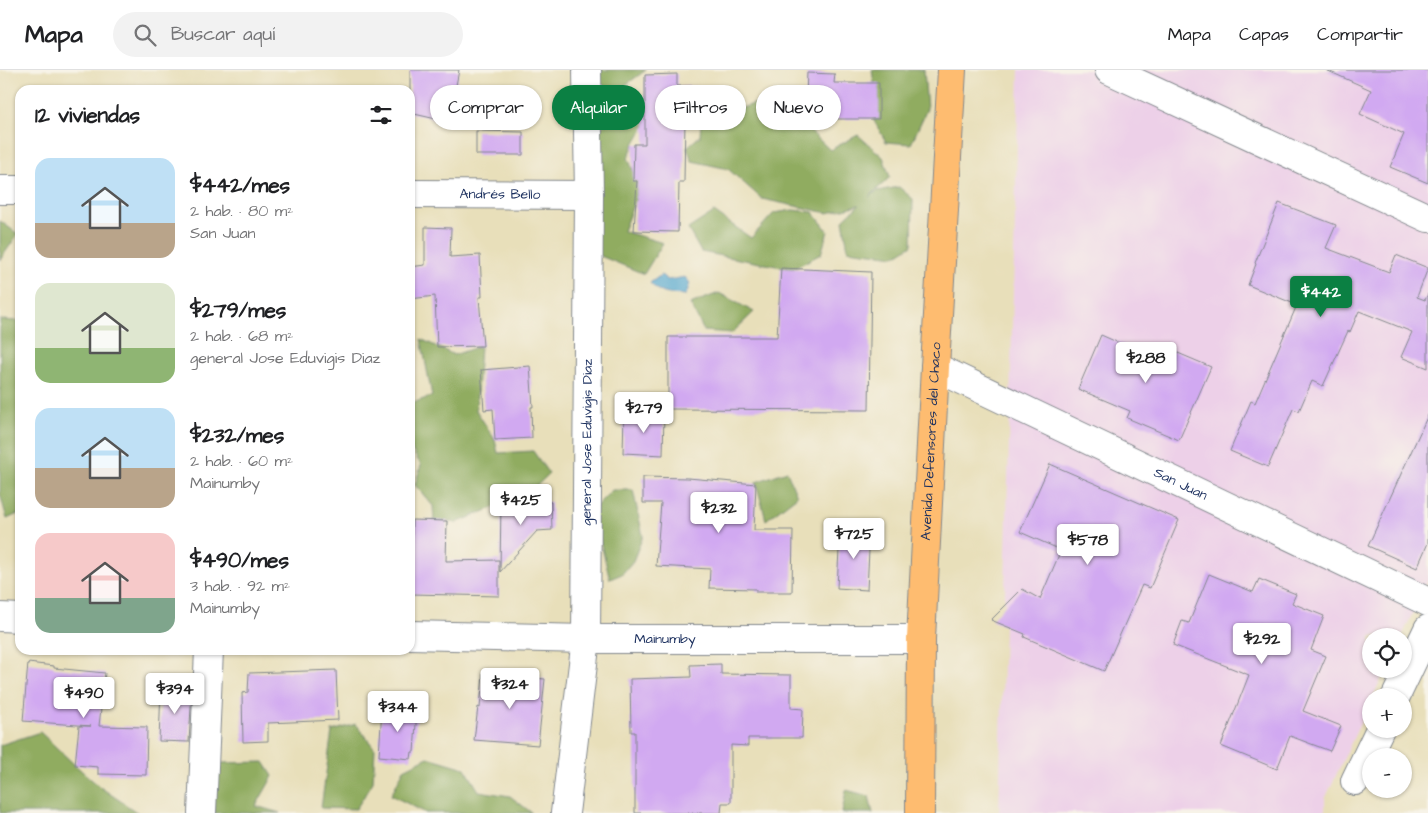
<!DOCTYPE html>
<html lang="es">
<meta charset="utf-8">
<style>
:root{--surface:#fff;--page:#f2f2f2;--text:#202124;--muted:#757577;--line:#e0e0e0;--accent:#0b8043}
body{margin:0;font-family:"Architects Daughter",sans-serif;background:var(--page);color:var(--text);height:100vh;display:flex;flex-direction:column;font-size:19px;white-space:nowrap}
*{box-sizing:border-box;margin:0}
p{font-size:16px;color:var(--muted)}
.icon{flex:none;width:28px;height:28px;fill:none;stroke:currentColor;stroke-width:2;stroke-linecap:round;stroke-linejoin:round}
.map{position:relative;flex:1;overflow:hidden}
.drawer{position:absolute;left:15px;top:15px;width:400px;height:570px;display:flex;flex-direction:column;background:var(--surface);border-radius:15px;box-shadow:0 1px 4px #0004}
.drawer>*{flex:none}
.top-card{position:absolute;left:430px;top:15px;width:475px;height:45px;display:flex;gap:10px}
.controls{position:absolute;left:1362px;top:558px;display:grid;gap:10px}
.controls a{display:grid;place-items:center;width:50px;height:50px;border-radius:50%;background:var(--surface);box-shadow:0 1px 4px #0004;font-size:25px}
.price{position:absolute;translate:-50% -42px;padding:0 11px;border-radius:5px;background:#fff;color:#222;font-size:16px;line-height:32px;filter:drop-shadow(0 1px 2px #0008)}
.price::after{content:'';position:absolute;left:50%;top:30px;width:15px;height:11px;margin-left:-8px;background:inherit;clip-path:polygon(0 0,100% 0,50% 100%)}
.price.selected{background:var(--accent);color:#fff}
ul{padding:0;list-style:none}
li{display:flex;align-items:center;gap:15px;height:125px;padding:0 20px}
li span{display:grid;place-items:center;flex:none;width:140px;height:100px;border-radius:15px;color:#555}
li>.icon{margin-inline-start:auto}
span .icon{width:60px;height:60px;fill:#fffc;stroke-width:1}
li b{font-size:21px}
h2{display:flex;justify-content:space-between;align-items:center;height:60px;padding:0 20px;font-size:21px}
.chip{padding:0 18px;border-radius:22px;background:var(--surface);box-shadow:0 1px 4px #0004;font-size:18px;line-height:45px}
.chip.selected{background:var(--accent);color:#fff}
header{display:flex;align-items:center;gap:30px;box-sizing:border-box;height:70px;padding:0 25px;background:var(--surface);border-bottom:1px solid var(--line)}
header strong{font-size:24px}
nav{display:flex;gap:28px;margin-inline-start:auto;font-size:18px}
.search{width:350px;height:45px;background:var(--page);display:flex;align-items:center;gap:12px;box-sizing:border-box;padding:0 18px;border-radius:28px;color:var(--muted);font-size:19px}
.map>svg:first-child{display:block}
.built{fill:#edd0e8}
.forest{fill:#90ac60;stroke:#566e5f}
.water{fill:#51a6cd;stroke:#366a96}
.building{fill:#d1a9f1}
.lines{fill:none;stroke-linecap:round;stroke-linejoin:round}
.minor-casing{stroke:#82878c;stroke-width:30}
.major-casing{stroke:#82878c;stroke-width:30}
.minor{stroke:#fff;stroke-width:28}
.major{stroke:#febc70;stroke-width:28}
.labels{text-anchor:middle;dominant-baseline:central;stroke-width:4;stroke-linejoin:round;paint-order:stroke}
.street-label{font-size:14px;fill:#1b2f5e;stroke:#f7f3e8}
</style>
<header>
<strong>Mapa</strong>
<div class="search"><svg class="icon" aria-label="search" viewBox="0 0 24 24"><circle cx="10" cy="10" r="6"/><path d="M15 15l6 6"/></svg>Buscar aquí</div>
<nav><a>Mapa</a><a>Capas</a><a>Compartir</a></nav>
</header>
<div class="map">
<svg width="1428" height="743" viewBox="0 0 1428 743">
<rect width="100%" height="100%" fill="#f7f3e8"/>
<filter id="ink" filterUnits="userSpaceOnUse"><feTurbulence type="fractalNoise" baseFrequency=".02" numOctaves="2"/><feDisplacementMap in="SourceGraphic" scale="10" xChannelSelector="R" yChannelSelector="G"/><feConvolveMatrix kernelMatrix="1 2 1 2 8 2 1 2 1" color-interpolation-filters="sRGB"/></filter>
<filter id="wash" filterUnits="userSpaceOnUse"><feTurbulence type="fractalNoise" baseFrequency=".0096" numOctaves="4" result="noise"/><feDisplacementMap in="SourceGraphic" scale="20" xChannelSelector="R" yChannelSelector="G"/><feGaussianBlur stdDeviation="1.12" result="paint"/><feColorMatrix in="noise" values="0 0 0 0 0 0 0 0 0 0 0 0 0 0 0 0 0 1.4 0 .05"/><feComposite in="paint" operator="in"/></filter>
<g filter="url(#wash)">
<rect width="100%" height="100%" fill="#e8dfba"/>
<path class="built" d="M1019,0H1428V510L1402,566H1371V599H1386L1373,626H1371V630L1325,729V743H999Z"/>
<g class="forest">
<path d="M581,0H646L613,24L595,32Z"/>
<path d="M872,0H924L927,39L911,74L886,72L873,49H879Z"/>
<path d="M774,27L830,80L858,65L883,87L890,107L869,127L877,121L899,117L913,129L912,175L895,186L848,180L843,150L859,135L828,143L762,129L728,99L692,91L687,77L700,66L701,52Z"/>
<path d="M648,51L634,74L628,88L640,117L623,161L663,173L644,204L598,185L595,62L607,53Z"/>
<path d="M793,140L813,142L828,161L821,184L792,199L701,182L688,159L714,142L751,168L774,143Z"/>
<path d="M0,151L18,164L0,190Z"/>
<path d="M719,223L754,242L732,263L704,261L690,234Z"/>
<path d="M0,250L20,251V443L7,449L0,424Z"/>
<path d="M421,269L454,285L480,276L476,340L495,370L498,383L533,381L549,404L529,423L456,453L447,451H434L433,436L415,415L421,395L410,377V334L432,326Z"/>
<path d="M787,401L797,426L766,450L756,412Z"/>
<path d="M612,420H633L643,466L633,491L622,504L610,509L592,440Z"/>
<path d="M356,654L375,679L373,712L356,739L321,738L332,661Z"/>
<path d="M40,662L75,695L100,717L138,743H0V675Z"/>
<path d="M428,687L465,698L479,721L510,726L532,743H426L391,725L404,699Z"/>
<path d="M264,692L273,706L256,736L280,743H215L211,719L221,693Z"/>
<path d="M846,720L869,726L873,743H842Z"/>
</g>
<path class="water" d="M661,205L668,210L685,207L690,213L686,225C669,224 662,226 650,213Z"/>
<g id="blocks">
<g class="building">
<path d="M410,0H459L449,52L410,43Z"/>
<path d="M1326,0H1428V113L1390,97L1404,64L1360,44L1371,20Z"/>
<path d="M807,3L835,4L834,13H879V49H834V47L805,46Z"/>
<path d="M677,4V16H697V49H685L684,112H679L678,162L634,161L637,111H633L634,74H645V5Z"/>
<path d="M476,61L523,62V85H476Z"/>
<path d="M1279,133L1336,155L1326,178L1389,202L1396,185L1428,198L1417,227L1425,230L1428,224V298L1401,287L1412,262L1359,241L1350,262L1348,261L1323,316L1312,311L1299,341L1293,339L1268,397L1230,381L1251,331L1255,333L1297,235L1248,215L1256,194L1255,193Z"/>
<path d="M425,157L451,158L450,187L480,185L482,227H479L483,276L437,277L435,226L410,229V197L425,195Z"/>
<path d="M781,198L871,202L869,340L668,339V267H777Z"/>
<path d="M1101,265L1153,288L1159,275L1211,297L1179,370L1127,348L1130,341L1078,319Z"/>
<path d="M530,296L533,337H531L532,368L495,370L493,339L484,340L481,300Z"/>
<path d="M624,343L664,344L663,385L623,383Z"/>
<path d="M1428,345V473L1417,498L1368,476Z"/>
<path d="M1050,394L1179,450L1150,518L1142,515L1104,601L1024,567L1025,564L991,550L1022,519L1040,529L1061,480L1020,462Z"/>
<path d="M643,407L688,408L756,414L754,460H793L792,522H756V519L709,518L710,499L656,496L661,433H643Z"/>
<path d="M501,431L551,432L552,460L537,461L500,502Z"/>
<path d="M412,450L447,451L446,491L499,490V526L411,524Z"/>
<path d="M840,460L870,461L867,520L837,518Z"/>
<path d="M1209,504L1253,522L1259,509L1296,524L1292,533L1324,546L1311,580L1326,586L1303,641L1341,656L1330,681L1290,666L1277,699L1221,676L1249,605L1173,575L1182,551L1189,553Z"/>
<path d="M28,593L54,596V598L105,603L99,656L147,657L146,705L98,704V697L75,695L79,656H91L23,651Z"/>
<path d="M721,594V604L791,605V638L803,639L802,668H748V676L731,675V733H722L721,743H635V662H631L630,609L691,607L690,595Z"/>
<path d="M336,600L338,650L268,653V671L243,672L242,623L248,622L249,603Z"/>
<path d="M483,604L545,609L538,675L474,670L478,637L480,638Z"/>
<path d="M161,618L192,619L189,672L159,671Z"/>
<path d="M382,638L417,640L414,682H412L411,689L379,686Z"/>
</g>
</g>
</g>
<g filter="url(#ink)">
<use href="#blocks" fill-opacity="0" stroke="#82878c" stroke-width="1"/>
<g class="lines">
<g class="minor-casing">
<g id="minor">
<path d="M1109,0L1428,148"/>
<path d="M0,120H20"/>
<path id="s1" d="M410,124L589,125"/>
<path id="s2" d="M935,297L1428,532"/>
<path d="M0,547L20,548"/>
<path id="s3" d="M410,565L586,569H921"/>
<path d="M1396,626L1428,559"/>
<path d="M1355,711L1380,659"/>
<path d="M202,743L209,580"/>
<path id="s4" d="M565,743L586,569L589,125L587,0"/>
</g>
</g>
<g class="major-casing">
<g id="major">
<path id="s5" d="M920,743L921,569L935,297L952,0"/>
</g>
</g>
<use href="#minor" class="minor"/>
<use href="#major" class="major"/>
</g>
</g>
<g class="labels">
<g class="street-label">
<text stroke="none"><textPath href="#s1" startOffset="90">Andrés Bello</textPath></text>
<text stroke="none"><textPath href="#s5" startOffset="372">Avenida Defensores del Chaco</textPath></text>
<text stroke="none"><textPath href="#s4" startOffset="372">general Jose Eduvigis Diaz</textPath></text>
<text stroke="none"><textPath href="#s2" startOffset="272">San Juan</textPath></text>
<text stroke="none"><textPath href="#s3" startOffset="255">Mainumby</textPath></text>
</g>
</g>
</svg>
<div class="controls">
<a><svg class="icon" aria-label="locate" viewBox="0 0 24 24"><circle cx="12" cy="12" r="6"/><path d="M12 2v4M12 18v4M2 12h4M18 12h4"/></svg></a>
<a>+</a>
<a>−</a>
</div>
<b class="price selected" style="left:1321px;top:248px">$442</b>
<b class="price" style="left:1146px;top:314px">$288</b>
<b class="price" style="left:644px;top:364px">$279</b>
<b class="price" style="left:521px;top:456px">$425</b>
<b class="price" style="left:719px;top:464px">$232</b>
<b class="price" style="left:854px;top:490px">$725</b>
<b class="price" style="left:1088px;top:496px">$578</b>
<b class="price" style="left:1262px;top:595px">$292</b>
<b class="price" style="left:510px;top:640px">$324</b>
<b class="price" style="left:175px;top:645px">$394</b>
<b class="price" style="left:84px;top:649px">$490</b>
<b class="price" style="left:398px;top:663px">$344</b>
<div class="top-card">
<a class="chip">Comprar</a>
<a class="chip selected">Alquilar</a>
<a class="chip">Filtros</a>
<a class="chip">Nuevo</a>
</div>
<section class="drawer">
<h2>12 viviendas<svg class="icon" aria-label="filters" viewBox="0 0 24 24"><path d="M4 7h16M4 17h16"/><circle cx="9" cy="7" r="2"/><circle cx="15" cy="17" r="2"/></svg></h2>
<ul>
<li><span style="background:linear-gradient(#bfe0f5 65%,#b9a48a 0)"><svg class="icon" aria-label="home" viewBox="0 0 24 24"><path d="M3 11l9-7 9 7M6 9v11h12V9"/></svg></span><div><b>$442/mes</b><p>2 hab. · 80 m²</p><p>San Juan</p></div></li>
<li><span style="background:linear-gradient(#dfe7d0 65%,#8fb573 0)"><svg class="icon" aria-label="home" viewBox="0 0 24 24"><path d="M3 11l9-7 9 7M6 9v11h12V9"/></svg></span><div><b>$279/mes</b><p>2 hab. · 68 m²</p><p>general Jose Eduvigis Diaz</p></div></li>
<li><span style="background:linear-gradient(#bfe0f5 60%,#b9a48a 0)"><svg class="icon" aria-label="home" viewBox="0 0 24 24"><path d="M3 11l9-7 9 7M6 9v11h12V9"/></svg></span><div><b>$232/mes</b><p>2 hab. · 60 m²</p><p>Mainumby</p></div></li>
<li><span style="background:linear-gradient(#f6c9c9 65%,#7fa58c 0)"><svg class="icon" aria-label="home" viewBox="0 0 24 24"><path d="M3 11l9-7 9 7M6 9v11h12V9"/></svg></span><div><b>$490/mes</b><p>3 hab. · 92 m²</p><p>Mainumby</p></div></li>
</ul>
</section>
</div>
